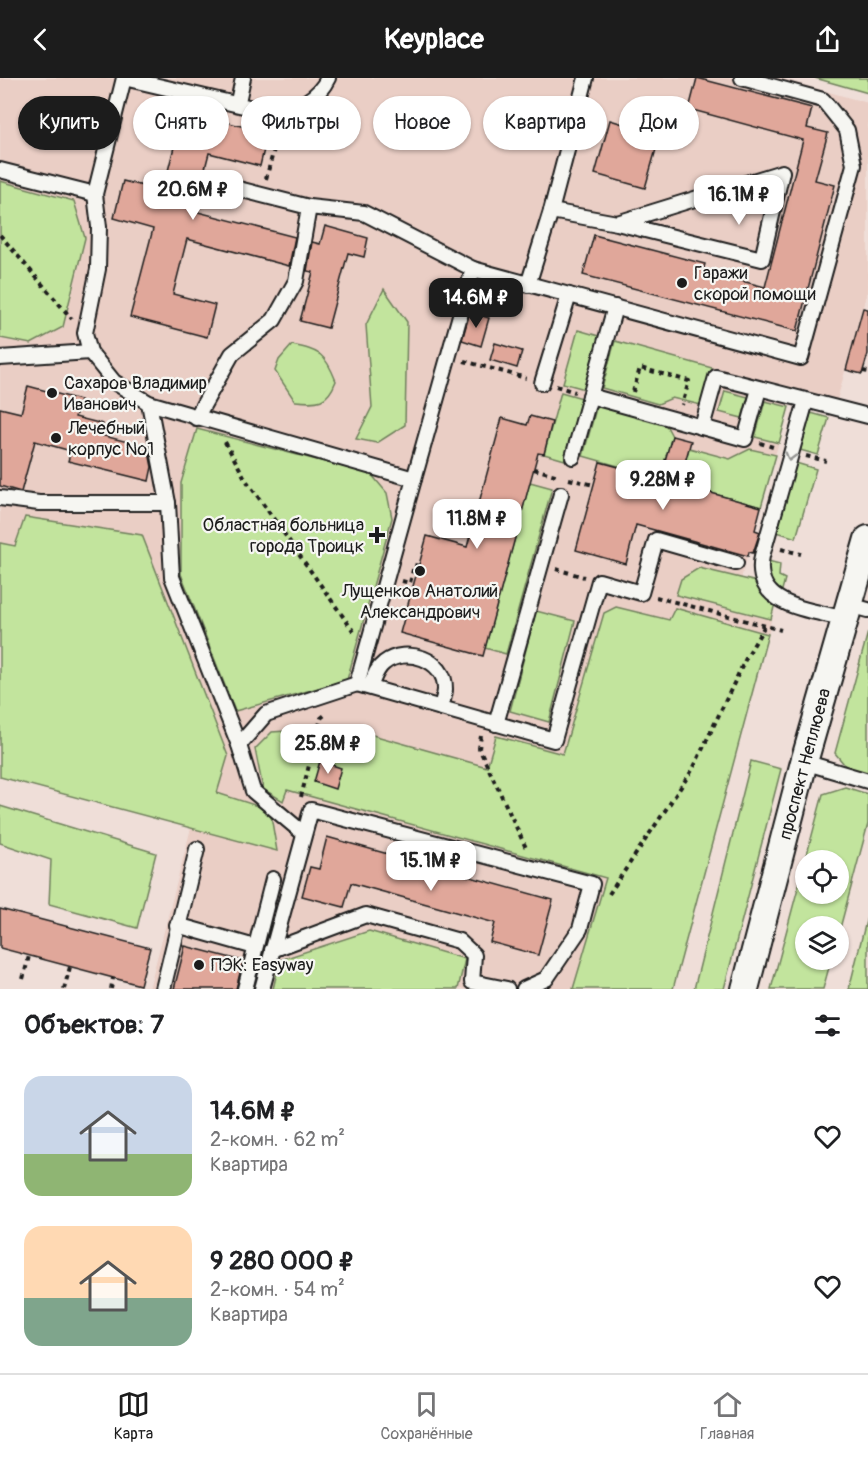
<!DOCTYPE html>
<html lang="ru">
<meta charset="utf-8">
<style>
:root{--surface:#fff;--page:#f6f6f6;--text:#202124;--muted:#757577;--line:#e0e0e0;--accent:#1c1c1c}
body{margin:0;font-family:Pangolin,sans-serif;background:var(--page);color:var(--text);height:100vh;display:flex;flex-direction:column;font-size:22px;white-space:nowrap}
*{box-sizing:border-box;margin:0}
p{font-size:20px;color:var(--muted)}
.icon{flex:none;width:33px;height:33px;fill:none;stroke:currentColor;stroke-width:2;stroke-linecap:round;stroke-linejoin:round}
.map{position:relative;height:911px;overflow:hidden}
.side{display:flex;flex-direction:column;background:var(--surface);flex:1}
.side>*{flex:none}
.guide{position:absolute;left:18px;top:18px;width:832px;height:54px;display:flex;gap:12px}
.buttons{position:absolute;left:795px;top:772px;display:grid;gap:12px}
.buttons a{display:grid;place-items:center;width:54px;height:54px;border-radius:50%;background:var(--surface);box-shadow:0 2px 4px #0004;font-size:30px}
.price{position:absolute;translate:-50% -51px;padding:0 14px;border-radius:12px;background:#fff;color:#222;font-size:20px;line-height:39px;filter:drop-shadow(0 2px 3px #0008)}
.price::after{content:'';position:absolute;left:50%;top:36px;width:18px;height:14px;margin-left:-9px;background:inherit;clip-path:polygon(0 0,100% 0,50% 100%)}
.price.selected{background:var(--accent);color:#fff}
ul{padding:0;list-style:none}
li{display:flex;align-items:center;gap:18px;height:150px;padding:0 24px}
li span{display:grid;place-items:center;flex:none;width:168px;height:120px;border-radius:18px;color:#555}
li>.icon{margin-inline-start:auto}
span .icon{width:72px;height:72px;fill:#fffc;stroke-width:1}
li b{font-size:26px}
h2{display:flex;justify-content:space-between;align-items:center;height:72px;padding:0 24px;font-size:26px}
.chip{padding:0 21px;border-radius:27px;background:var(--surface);box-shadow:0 2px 4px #0004;font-size:21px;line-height:54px}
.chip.selected{background:var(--accent);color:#fff}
header{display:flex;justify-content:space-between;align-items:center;height:78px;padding:0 24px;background:var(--accent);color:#fff;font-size:27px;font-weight:800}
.tab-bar{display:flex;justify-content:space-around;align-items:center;height:84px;border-top:2px solid var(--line);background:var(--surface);font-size:16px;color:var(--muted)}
.tab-bar a{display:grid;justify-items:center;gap:3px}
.tab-bar .selected{color:var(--accent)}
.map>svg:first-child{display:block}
.built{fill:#eacec5}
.green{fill:#c2e49d;stroke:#6f805c;stroke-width:1.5;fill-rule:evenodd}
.building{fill:#e0a79a;stroke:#1c1c1c;stroke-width:1.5}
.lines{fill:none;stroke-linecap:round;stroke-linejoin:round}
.lane-casing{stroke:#1c1c1c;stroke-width:18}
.street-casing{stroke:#1c1c1c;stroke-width:30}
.path{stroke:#1c1c1c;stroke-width:4;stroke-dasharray:4.5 4.5;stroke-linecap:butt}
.lane{stroke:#f6f6f2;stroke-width:14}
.street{stroke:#f6f6f2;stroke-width:26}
.oneway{stroke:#949492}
.poi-dot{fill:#1c1c1c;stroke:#f6f6f2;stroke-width:2}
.labels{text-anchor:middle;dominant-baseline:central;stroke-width:4.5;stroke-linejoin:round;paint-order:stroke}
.poi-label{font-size:18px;fill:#1c1c1c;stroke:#f6f6f2;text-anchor:start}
.street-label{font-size:18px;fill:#1c1c1c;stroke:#f6f6f2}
</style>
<header><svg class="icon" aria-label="back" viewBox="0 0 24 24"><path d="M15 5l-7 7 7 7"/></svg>Keyplace<svg class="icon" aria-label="share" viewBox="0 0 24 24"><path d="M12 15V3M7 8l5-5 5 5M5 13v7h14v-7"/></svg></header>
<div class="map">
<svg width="868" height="911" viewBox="0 0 868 911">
<rect width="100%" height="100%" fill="#efded8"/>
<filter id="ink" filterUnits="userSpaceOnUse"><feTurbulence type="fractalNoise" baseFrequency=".0167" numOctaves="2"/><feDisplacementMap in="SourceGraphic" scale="12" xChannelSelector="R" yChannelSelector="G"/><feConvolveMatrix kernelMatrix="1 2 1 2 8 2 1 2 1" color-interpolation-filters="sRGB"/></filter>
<g filter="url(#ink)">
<path class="built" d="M0,0H779L868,25V211L837,322L793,313L733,530L771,541L770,550L673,911H149L191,750L0,699Z"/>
<g class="green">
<path d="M815,0H868V15Z"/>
<path d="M0,103L74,123L85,160L63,249L31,266L0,260Z"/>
<path d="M384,211L407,244L405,347L377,365L356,361L372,329L366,247Z"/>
<path d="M578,252L599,258L585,311L563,305Z"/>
<path d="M615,263L712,290L701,327L672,320L658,326L602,310Z"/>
<path d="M292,267C320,273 325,275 336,303C327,326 318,325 295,323L275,293L279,282Z"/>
<path d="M725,313L748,319L742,340L719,334Z"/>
<path d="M561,314L582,320L565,382L544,376Z"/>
<path d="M765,323L789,329L779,365L755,359Z"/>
<path d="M597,327L666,347L672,358L660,400L583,378Z"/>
<path d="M811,335L829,340L818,377L800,372Z"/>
<path d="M197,351L371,396L387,415L392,440L347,602L235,633L181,496V405Z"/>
<path d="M689,370L730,381L750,371L776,377L761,429L679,406Z"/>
<path d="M796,385L816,391L796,460L777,454Z"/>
<path d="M530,404L552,410L506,576L485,570Z"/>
<path d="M25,439L142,457L228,678L217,715L270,732L277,773L0,699V465L15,468Z"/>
<path d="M768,483L780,486L779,498L785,501L781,516L767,500Z"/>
<path d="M699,490L757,504L764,518L775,525L771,541L676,517L681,501Z"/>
<path d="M616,529L669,542L675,530L768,556L673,911H573L606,800L287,712L283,723L263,711L255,671L272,654L344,649L487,689L496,658L563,676L604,535Z"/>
<path d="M536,533L575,543L549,644L510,633Z"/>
<path d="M868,554V696L848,691L835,675Z"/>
<path d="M751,683L781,691L724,911H694Z"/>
<path d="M845,709L868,716V746L839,854L838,849H806V882H831L823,911H771L823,716ZM806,783H838V816H806Z"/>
<path d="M0,728L156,775L137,850L49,826L51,782L0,765Z"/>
<path d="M868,835V911H849Z"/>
<path d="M369,853L465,881L458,911H273L280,882Z"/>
</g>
<g class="building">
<path d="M697,0L812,30L807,50L828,55L815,102L835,107L797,253L583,197L594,157L705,186L703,193L765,209L803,62L689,31Z"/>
<path d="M183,33L268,55L260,88L209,75L194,133L295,159L289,188L187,161L173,216L215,227L207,259L130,239L153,151L114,140L123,103L163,113Z"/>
<path d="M610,42L660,57L645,110L595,96Z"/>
<path d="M325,148L368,160L364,179L348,175L328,250L300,243L313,194L307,193L312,164L320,166Z"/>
<path d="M863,230L868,231V276L862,296L846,292Z"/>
<path d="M470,234L489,240L481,268L462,262Z"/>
<path d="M495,265L522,273L517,290L490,282Z"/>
<path d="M28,308L80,322L75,339L103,346L100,357L148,369L152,389L149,403L68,383L71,373L35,363L21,414L0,408V330L21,335Z"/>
<path d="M530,338L552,344L544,376L538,375L483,578L400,555L427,458L467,469L502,340L527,347Z"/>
<path d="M672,358L691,363L679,406L761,429L755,452L760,454L753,475L749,474L748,478L636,447L626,486L576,472L600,384L660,400Z"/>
<path d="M320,683L341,690L335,711L314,704Z"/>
<path d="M327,759L553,822L538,877L490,864L495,845L351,805L344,829L302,818L310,789L319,791Z"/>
<path d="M0,831L150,870L140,907L0,870Z"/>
<path d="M185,868L243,883L236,911H174Z"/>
</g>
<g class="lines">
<g class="lane-casing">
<g id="lane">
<path d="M124,0L95,116L99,149L98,191L85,255L90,274L114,304L149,325L414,401L357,606L554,662L599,503L641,515L656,462L736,485"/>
<path d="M124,0L278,36C298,29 318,21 328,0"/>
<path d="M239,19L243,0"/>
<path d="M0,92L95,116"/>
<path d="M211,104L309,129L364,135L473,191L801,280L854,87L847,52L823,22L742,0"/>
<path d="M551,133L586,0"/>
<path d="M528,207L551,133L617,145L762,181L782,94L617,145"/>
<path d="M0,280L90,274"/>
<path d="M542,305L569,217"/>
<path d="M590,318L745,361L759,311"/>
<path d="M806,323L762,478C752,529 809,531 845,541"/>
<path d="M149,325L168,425L172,499L239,667L253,713L303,755"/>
<path d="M196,340L232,276L274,242L296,203L309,129"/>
<path d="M702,349L716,299L868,338"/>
<path d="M573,379L615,229"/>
<path d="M414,401L473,191"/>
<path d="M0,420L39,425H168"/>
<path d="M849,527L868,532"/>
<path d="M370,609C374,600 376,591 384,585C405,568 446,581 445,611C445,617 442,624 441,630"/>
<path d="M496,646L561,416"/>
<path d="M239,667L266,636L357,606"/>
<path d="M804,684L868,703"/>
<path d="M177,847L255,869"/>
<path d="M272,872L366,837L459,863L474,877L472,904L507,911"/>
<path d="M163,911L197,771"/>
<path d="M245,911L273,801"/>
<path d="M262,911L311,732L592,806L580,851L546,901L524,911"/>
</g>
</g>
<g class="street-casing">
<path id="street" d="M745,911L804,684L868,461"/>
</g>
<g class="path">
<path d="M266,101L278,56L275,54"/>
<path d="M0,157L72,241"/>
<path d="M464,283L526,300"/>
<path d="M863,293L868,294"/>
<path d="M556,308L575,314"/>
<path d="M633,314L640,290L689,303L682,327"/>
<path d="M225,364L246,402L354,554"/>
<path d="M760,365L776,370"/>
<path d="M806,378L826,383"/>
<path d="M534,391L559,398"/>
<path d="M569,401L594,407"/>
<path d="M781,471L801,476"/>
<path d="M556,491L584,499"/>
<path d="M402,503L410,505L414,487L419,488"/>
<path d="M656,519L781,552"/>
<path d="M481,658L479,670L527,772"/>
<path d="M301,719L321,640L326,636"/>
<path d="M609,816L693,691L746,580L764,549"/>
<path d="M23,901L29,878"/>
<path d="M64,911L70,889"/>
<path d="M111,911L113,900"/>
</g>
<use href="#lane" class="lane"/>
<use href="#street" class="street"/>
</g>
<defs><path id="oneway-chevron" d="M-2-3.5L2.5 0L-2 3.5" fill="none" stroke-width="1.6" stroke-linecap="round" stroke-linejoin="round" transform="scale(1.5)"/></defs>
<use class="oneway" href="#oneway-chevron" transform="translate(790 379) rotate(106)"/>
</g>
<g class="poi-dot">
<circle cx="682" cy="205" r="6"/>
<circle cx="52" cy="315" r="6"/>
<circle cx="56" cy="360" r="6"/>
<path d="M374 448h6v6h6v6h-6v6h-6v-6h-6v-6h6z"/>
<circle cx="420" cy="493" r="6"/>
<circle cx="199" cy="887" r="6"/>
</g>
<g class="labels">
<g class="poi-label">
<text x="694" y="195">Гаражи<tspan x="694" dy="21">скорой помощи</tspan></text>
<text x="64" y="305">Сахаров Владимир<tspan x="64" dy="21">Иванович</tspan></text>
<text x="68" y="350">Лечебный<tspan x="68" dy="21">корпус №1</tspan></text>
<text x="364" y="447" text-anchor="end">Областная больница<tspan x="364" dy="21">города Троицк</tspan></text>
<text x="420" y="513" text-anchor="middle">Лущенков Анатолий<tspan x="420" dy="21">Александрович</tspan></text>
<text x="211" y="887">ПЭК: Easyway</text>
</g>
<g class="street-label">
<text transform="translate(805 686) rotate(-75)">проспект Неплюева</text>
</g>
</g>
</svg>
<div class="buttons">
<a><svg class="icon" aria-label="locate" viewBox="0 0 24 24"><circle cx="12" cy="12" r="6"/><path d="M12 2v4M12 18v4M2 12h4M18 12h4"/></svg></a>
<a><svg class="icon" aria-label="layers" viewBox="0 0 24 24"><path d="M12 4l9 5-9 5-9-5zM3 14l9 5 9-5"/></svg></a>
</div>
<b class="price" style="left:193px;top:143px">20.6M ₽</b>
<b class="price" style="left:739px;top:148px">16.1M ₽</b>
<b class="price selected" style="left:476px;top:251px">14.6M ₽</b>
<b class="price" style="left:663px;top:433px">9.28M ₽</b>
<b class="price" style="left:477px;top:472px">11.8M ₽</b>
<b class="price" style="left:328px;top:697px">25.8M ₽</b>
<b class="price" style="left:431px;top:814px">15.1M ₽</b>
<div class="guide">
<a class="chip selected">Купить</a>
<a class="chip">Снять</a>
<a class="chip">Фильтры</a>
<a class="chip">Новое</a>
<a class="chip">Квартира</a>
<a class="chip">Дом</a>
</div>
</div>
<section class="side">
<h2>Объектов: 7<svg class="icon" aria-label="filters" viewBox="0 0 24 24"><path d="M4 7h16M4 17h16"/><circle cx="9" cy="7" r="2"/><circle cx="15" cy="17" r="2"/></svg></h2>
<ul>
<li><span style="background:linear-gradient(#c9d6e8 65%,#8fb573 0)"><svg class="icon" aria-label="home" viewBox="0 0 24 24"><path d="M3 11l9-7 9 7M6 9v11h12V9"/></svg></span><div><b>14.6M ₽</b><p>2-комн. · 62 m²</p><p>Квартира</p></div><svg class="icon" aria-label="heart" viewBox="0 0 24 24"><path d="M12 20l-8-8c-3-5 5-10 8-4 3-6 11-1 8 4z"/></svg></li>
<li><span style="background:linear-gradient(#ffd9b3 60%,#7fa58c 0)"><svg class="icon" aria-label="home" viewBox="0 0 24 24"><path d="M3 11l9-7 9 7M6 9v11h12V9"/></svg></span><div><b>9 280 000 ₽</b><p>2-комн. · 54 m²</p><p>Квартира</p></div><svg class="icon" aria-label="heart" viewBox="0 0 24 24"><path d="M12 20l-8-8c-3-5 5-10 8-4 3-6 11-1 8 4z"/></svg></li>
</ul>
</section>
<nav class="tab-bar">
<a class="selected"><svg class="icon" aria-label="map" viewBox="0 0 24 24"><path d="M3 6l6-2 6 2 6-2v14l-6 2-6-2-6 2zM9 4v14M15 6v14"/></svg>Карта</a>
<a><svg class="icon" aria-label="saved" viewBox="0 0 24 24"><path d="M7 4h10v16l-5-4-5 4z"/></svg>Сохранённые</a>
<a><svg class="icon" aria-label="home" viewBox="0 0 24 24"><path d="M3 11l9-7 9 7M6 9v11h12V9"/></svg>Главная</a>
</nav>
